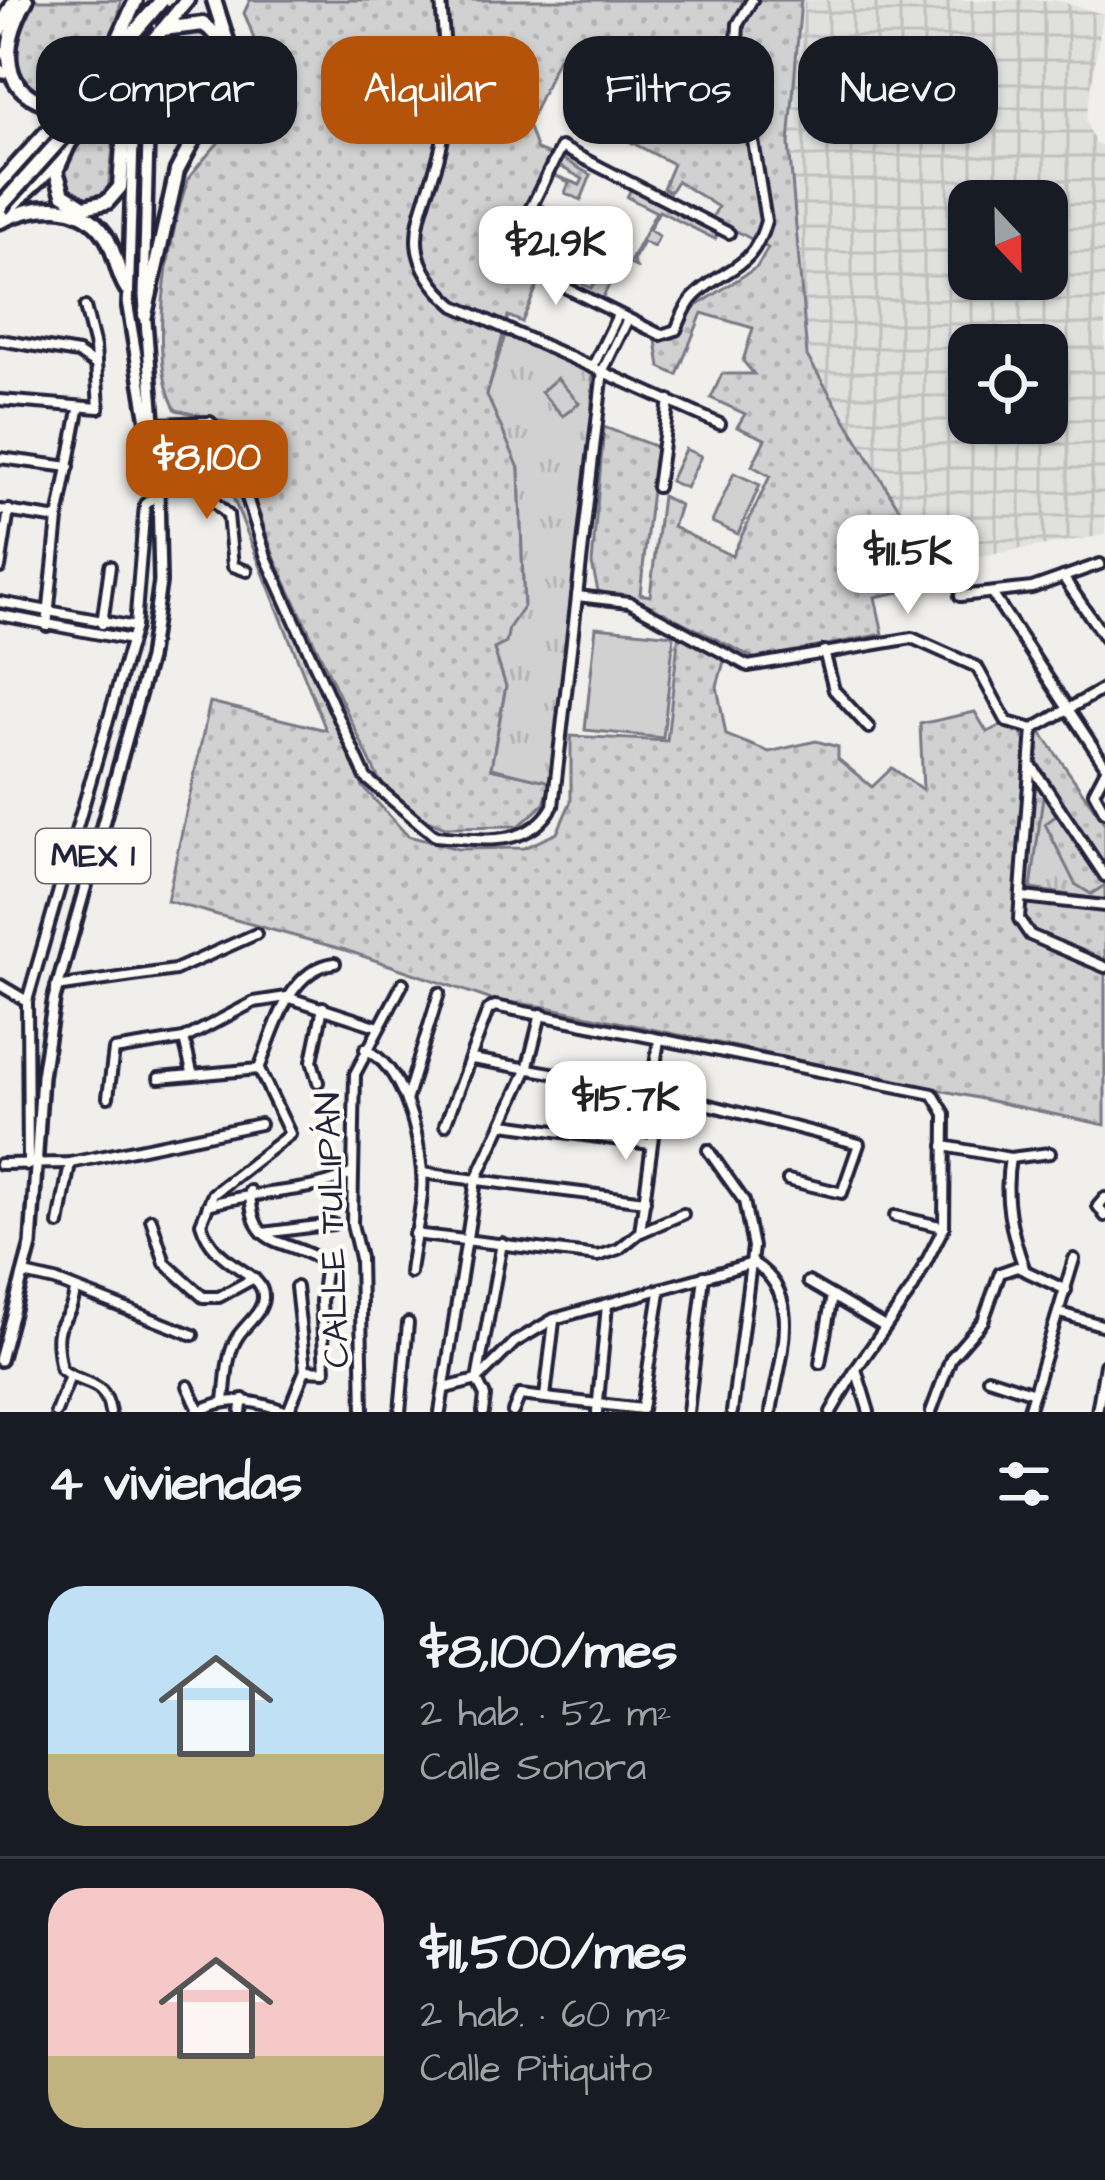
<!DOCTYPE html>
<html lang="es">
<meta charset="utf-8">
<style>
:root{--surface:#171b24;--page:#20242c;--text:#f1f3f6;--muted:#9ea1a6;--line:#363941;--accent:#b45309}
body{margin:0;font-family:"Architects Daughter",sans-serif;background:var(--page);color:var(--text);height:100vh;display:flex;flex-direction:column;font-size:45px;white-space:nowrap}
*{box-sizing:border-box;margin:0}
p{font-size:39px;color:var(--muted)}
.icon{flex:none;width:66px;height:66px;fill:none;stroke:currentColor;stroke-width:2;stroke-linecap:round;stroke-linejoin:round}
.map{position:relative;height:1412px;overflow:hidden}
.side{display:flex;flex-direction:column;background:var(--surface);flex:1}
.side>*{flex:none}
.banner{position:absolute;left:36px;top:36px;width:1035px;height:108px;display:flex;gap:24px}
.needle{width:78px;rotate:158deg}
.fabs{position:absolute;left:948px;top:180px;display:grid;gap:24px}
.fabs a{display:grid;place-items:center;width:120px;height:120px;border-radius:24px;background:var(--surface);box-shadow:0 3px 9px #0004;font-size:60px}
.price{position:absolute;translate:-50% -102px;padding:0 27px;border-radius:24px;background:#fff;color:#222;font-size:39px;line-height:78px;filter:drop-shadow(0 3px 6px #0008)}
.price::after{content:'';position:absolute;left:50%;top:72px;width:36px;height:27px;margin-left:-18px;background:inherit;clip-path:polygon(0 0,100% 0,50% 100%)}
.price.current{background:var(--accent);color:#fff}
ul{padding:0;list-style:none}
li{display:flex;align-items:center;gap:36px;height:300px;padding:0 48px}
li+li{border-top:3px solid var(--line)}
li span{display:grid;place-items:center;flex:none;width:336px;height:240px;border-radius:36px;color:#555}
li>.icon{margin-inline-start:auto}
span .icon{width:144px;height:144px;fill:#fffc;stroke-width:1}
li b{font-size:51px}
h2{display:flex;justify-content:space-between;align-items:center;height:144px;padding:0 48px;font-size:51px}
.tag{padding:0 42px;border-radius:36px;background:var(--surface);box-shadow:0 3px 9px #0004;font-size:42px;line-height:108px}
.tag.current{background:var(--accent);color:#fff}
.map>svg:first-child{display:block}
.industrial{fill:url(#industrial-grid);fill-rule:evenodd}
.grass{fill:url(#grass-dots);stroke:#7a7a86;stroke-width:3}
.park{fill:url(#park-tufts);stroke:#7a7a86;stroke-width:3}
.garden{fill:#d2d1d1;stroke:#7a7a86;stroke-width:3}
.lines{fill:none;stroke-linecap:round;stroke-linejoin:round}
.minor-casing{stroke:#22223b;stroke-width:16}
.major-casing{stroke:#22223b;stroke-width:18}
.highway-casing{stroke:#22223b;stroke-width:21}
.minor{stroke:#fdfcf7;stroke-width:8}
.major{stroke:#fdfcf7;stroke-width:9}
.highway{stroke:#fdfcf7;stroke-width:12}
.highway-bridge-casing{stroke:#22223b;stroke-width:21;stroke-linecap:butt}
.highway-bridge{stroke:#fdfcf7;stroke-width:12}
.labels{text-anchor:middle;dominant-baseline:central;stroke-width:9;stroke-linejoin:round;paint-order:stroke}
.shield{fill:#fdfcf7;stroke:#646373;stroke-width:3}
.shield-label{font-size:33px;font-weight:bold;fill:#22223b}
.street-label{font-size:36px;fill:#22223b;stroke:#fdfcf7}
</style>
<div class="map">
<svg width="1105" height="1412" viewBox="0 0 1105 1412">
<defs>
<pattern id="industrial-grid" width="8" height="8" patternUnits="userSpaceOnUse" patternTransform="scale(3)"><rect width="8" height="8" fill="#e0e0df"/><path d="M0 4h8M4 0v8" fill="none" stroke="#c0c0c0"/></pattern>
<pattern id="grass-dots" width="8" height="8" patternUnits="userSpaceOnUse" patternTransform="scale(3)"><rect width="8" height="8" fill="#d2d1d1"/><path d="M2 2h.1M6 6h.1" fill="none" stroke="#b4b3b4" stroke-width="1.8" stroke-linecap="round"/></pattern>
<pattern id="park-tufts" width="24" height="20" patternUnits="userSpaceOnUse" patternTransform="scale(3)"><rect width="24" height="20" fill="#d2d1d1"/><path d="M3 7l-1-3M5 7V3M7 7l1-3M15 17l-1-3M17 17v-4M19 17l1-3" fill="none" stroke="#b4b3b4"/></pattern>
</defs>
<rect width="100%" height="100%" fill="#f0efec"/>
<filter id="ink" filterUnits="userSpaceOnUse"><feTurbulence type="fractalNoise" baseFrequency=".00833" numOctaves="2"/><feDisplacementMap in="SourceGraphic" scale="24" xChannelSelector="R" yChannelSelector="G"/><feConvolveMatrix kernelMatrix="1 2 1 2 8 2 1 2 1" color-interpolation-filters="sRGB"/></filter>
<g filter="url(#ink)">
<path class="industrial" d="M804,0H1055L1103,14L1086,120L1095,144L1105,146V535L934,564L807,356L789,144ZM969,201H1047V279H969ZM969,345H1047V423H969Z"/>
<g class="grass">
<path d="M30,0H121L115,37L63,95H41L16,80L7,44Z"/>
<path d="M250,0H801L789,144L807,356L944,583L875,597L883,634L756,659L642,602L598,591L592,564L604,427L657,447L640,594L650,596L662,496L680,505L673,527L732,556L770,476L752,466L765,439L737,427L745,414L711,398L722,374H754L743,361L753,328L702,313L677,375L660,367L656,340L675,338L689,311L757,267L768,248L712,218L718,207L677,181L670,192L663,188L673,164L602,127L618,89L558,58L528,125L537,150L552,156L498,259L539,282L522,322L508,316L487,395L519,468L524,607L509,628L507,643L494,649L506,686L491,768L551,782L544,804L519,826L445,827L422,818L379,780L275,559L228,422L176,410C146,358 169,234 188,179C235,116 283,98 244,13Z"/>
<path d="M182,29L209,36L215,54L186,107L168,116L156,101V52Z"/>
<path d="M119,93L108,192L89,202L64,192C49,153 95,119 119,93Z"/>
<path d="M561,158L591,175L581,200L565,193L569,183L556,176L580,185L583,179L561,167L555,169Z"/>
<path d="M631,189L718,233L715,239L659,211L649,230L659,236L654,247L643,242L633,261L636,267L629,264L656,212L627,197Z"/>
<path d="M538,203L571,220L559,242L550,238L553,229L539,223L528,245L539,251L532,267L511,256Z"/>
<path d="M548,239L587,260L583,271L569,265L565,275L591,288L597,278L586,273L591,262L615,274L610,284L603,281L609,285L601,301L534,268Z"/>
<path d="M218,447L363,787L408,836L458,849L524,848L557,833L571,801V736L667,741L679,632L725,658L717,686L726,735L769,752L816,741L838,747V759L872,787L892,768L923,790L920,724L975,712L987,732L1005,724L1019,730L1025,741L1040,731L1105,824V1125L547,1007L492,1000L345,950L167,901L210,702L326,730L214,450Z"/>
</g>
<g class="park">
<path d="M505,335L593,373L591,428L551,782L491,768L506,686L494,649L506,643L509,628L524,606L519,468L487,395Z"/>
<path d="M1044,789L1060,813L1045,824L1075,884L1091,894L1105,885V900L1031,889Z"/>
</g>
<g class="garden">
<path d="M557,378L579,403L563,416L541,392Z"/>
<path d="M685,449L701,456L686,488L670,481Z"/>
<path d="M734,473L760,485L738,534L712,522Z"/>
<path d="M596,627L674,635L663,738L585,730Z"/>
</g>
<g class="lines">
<g class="minor-casing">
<g id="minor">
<path d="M441,0C444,44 450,86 444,130C435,204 382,244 455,306L720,424"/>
<path d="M729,233L561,147L506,258L661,335L676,330C681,319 686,304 695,296C727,265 752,272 766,221L737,42L738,24L752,0"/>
<path d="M0,340L78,353L96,365"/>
<path d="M593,366L618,315"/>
<path d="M0,400L99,408L95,347L85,307"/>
<path d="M156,424L210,422L229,441L266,557L366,778L435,836C478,839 528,850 553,806L603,370L627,321"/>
<path d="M158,440L191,446L201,489L228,515L233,566L247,571"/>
<path d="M0,458L69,467"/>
<path d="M657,487L669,400"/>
<path d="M0,510L58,519"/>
<path d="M0,568L9,510"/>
<path d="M1063,577L1105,638"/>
<path d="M993,595L1105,765"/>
<path d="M577,596L629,602L748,666L912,638L977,667L1007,722L1033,729"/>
<path d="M960,596L1032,588L1100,564"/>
<path d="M0,602L135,627"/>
<path d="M0,615L131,640"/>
<path d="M102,624L110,566"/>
<path d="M47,626L58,519L79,410"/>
<path d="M824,651L834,690L869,728"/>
<path d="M1033,729L1019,919L1030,935L1105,967"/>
<path d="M1033,729L1105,688"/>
<path d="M1033,768L1105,876"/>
<path d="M1105,771L1094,792L1105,812"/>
<path d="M1023,897L1105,906"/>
<path d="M0,985L27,1001"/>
<path d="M56,987L175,970L256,934"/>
<path d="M184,1039L192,1072"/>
<path d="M365,1049C403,1067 418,1130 422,1171C425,1202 413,1241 410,1273"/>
<path d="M472,1059L659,1092L859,1144L842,1193L788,1180"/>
<path d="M159,1078L259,1069"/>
<path d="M318,1082L312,1061L323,1007"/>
<path d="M651,1091L659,1040"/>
<path d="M108,1097L114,1050L184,1039L254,1002L287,997L376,1026"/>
<path d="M406,1101L439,993"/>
<path d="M504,1124L650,1144"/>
<path d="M445,1125L488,1010L495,1006L933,1094L945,1114L944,1227L913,1288L856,1369L869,1412"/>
<path d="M944,1146L1010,1158L1050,1153"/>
<path d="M708,1150L744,1201L753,1247L732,1412"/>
<path d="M1010,1158C1003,1198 1011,1231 1024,1268"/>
<path d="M0,1164L70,1163L260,1124"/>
<path d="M28,1165L27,1001L135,627L145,504L158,494"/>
<path d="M422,1173L645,1201"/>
<path d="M250,1191C252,1253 283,1235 326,1263L321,1301L325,1371L305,1370"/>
<path d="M1105,1198L1098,1206L1105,1216"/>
<path d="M208,1205C253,1190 315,1194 352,1173"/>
<path d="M895,1216L944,1227"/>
<path d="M151,1219L165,1263L203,1297H219L254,1278"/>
<path d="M59,1224L70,1163"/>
<path d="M641,1232L683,1214"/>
<path d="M263,1233L333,1224"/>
<path d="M414,1234L598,1256L619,1249L640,1232L659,1092"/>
<path d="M753,1263C806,1295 779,1360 771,1412"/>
<path d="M24,1274L55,1281L193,1335"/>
<path d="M808,1282L883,1326"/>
<path d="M75,1291C69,1332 49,1311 61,1369C84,1388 104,1376 110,1412"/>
<path d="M1060,1313L1105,1326"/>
<path d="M820,1363L832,1296"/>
<path d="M988,1378L1034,1393"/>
<path d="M188,1386L199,1410"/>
<path d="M445,1388L477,1380L515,1342L554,1319L753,1263"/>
<path d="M545,1397L554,1321"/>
<path d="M224,1400C227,1379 226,1354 238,1336C246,1324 262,1313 263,1298C265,1270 214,1269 201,1223L213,1194L290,1134L259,1069C274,1031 288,969 335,963"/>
<path d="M642,1409L660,1292"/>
<path d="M56,1412L70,1376"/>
<path d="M197,1412C229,1395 255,1400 288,1412"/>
<path d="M241,1412L243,1399"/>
<path d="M288,1412L305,1370L296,1287"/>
<path d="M363,1412L360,1258L352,1224L355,1074L403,983"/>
<path d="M400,1412L408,1323"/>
<path d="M440,1412L476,1180L527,1070L541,1014"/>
<path d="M483,1412L485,1396L477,1380L502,1243"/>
<path d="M513,1412L520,1395L642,1409"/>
<path d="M597,1412L607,1305"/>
<path d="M688,1412L704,1276"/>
<path d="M831,1412L856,1369"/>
<path d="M931,1412L951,1358L983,1321L1000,1273L1017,1267L1066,1290"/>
<path d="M1028,1412L1074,1259"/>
<path d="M1097,1412L1105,1365"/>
</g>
</g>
<g class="major-casing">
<g id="major">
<path d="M0,52H2"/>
<path d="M0,70L3,73"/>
<path d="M149,99L144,296L159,483"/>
<path d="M0,1360L31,1245L42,1076L54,999L149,659L160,582L158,488L128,307L134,107"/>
</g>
</g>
<g class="highway-casing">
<g id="highway">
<path d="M26,0C0,47 0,94 54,105L98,74"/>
<path d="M151,0C150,33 134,115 176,125C213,112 244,49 203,24L163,29"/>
<path d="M165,27L187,0"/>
<path d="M0,30L15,0"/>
<path d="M68,145L56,171L63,194L84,207L107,202L120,187L124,131L134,90L135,1"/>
<path d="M0,184L76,100"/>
<path d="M1,215L44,175L98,106"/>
<path d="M0,221C34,205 80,198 105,235C116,251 116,272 127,289"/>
<path d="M145,315L177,171L234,63L214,0"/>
</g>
</g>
<use href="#minor" class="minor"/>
<use href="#major" class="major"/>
<use href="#highway" class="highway"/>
<g class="highway-bridge-casing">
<g id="highway-bridge">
<path d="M120,49L162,0"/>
<path d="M98,106L160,32"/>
<path d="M0,207L86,111L136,0"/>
</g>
</g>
<use href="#highway-bridge" class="highway-bridge"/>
</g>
</g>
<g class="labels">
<rect class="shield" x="36" y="829" width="114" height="54" rx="9"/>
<g class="shield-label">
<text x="93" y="856">MEX 1</text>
</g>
<g class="street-label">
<text transform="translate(333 1230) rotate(-92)">CALLE TULIPÁN</text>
</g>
</g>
</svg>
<div class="fabs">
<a><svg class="needle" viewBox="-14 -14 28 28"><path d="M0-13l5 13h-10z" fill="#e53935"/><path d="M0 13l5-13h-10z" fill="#9ea1a6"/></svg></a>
<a><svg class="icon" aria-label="locate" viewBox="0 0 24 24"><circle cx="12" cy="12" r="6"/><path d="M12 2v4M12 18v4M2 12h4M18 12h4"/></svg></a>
</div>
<b class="price" style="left:556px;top:308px">$21.9K</b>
<b class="price current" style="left:207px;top:522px">$8,100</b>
<b class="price" style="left:908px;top:617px">$11.5K</b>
<b class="price" style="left:626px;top:1163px">$15.7K</b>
<div class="banner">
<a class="tag">Comprar</a>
<a class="tag current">Alquilar</a>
<a class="tag">Filtros</a>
<a class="tag">Nuevo</a>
</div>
</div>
<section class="side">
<h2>4 viviendas<svg class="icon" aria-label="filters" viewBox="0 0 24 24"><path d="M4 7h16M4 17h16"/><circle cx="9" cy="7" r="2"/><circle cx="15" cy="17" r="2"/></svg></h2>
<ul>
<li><span style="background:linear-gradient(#bfe0f5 70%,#c2b280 0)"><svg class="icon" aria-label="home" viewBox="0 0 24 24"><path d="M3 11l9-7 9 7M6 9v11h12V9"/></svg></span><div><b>$8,100/mes</b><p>2 hab. · 52 m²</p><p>Calle Sonora</p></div></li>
<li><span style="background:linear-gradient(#f6c9c9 70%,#c2b280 0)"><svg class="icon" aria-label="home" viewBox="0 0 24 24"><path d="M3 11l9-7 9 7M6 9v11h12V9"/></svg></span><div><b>$11,500/mes</b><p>2 hab. · 60 m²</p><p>Calle Pitiquito</p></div></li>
</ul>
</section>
